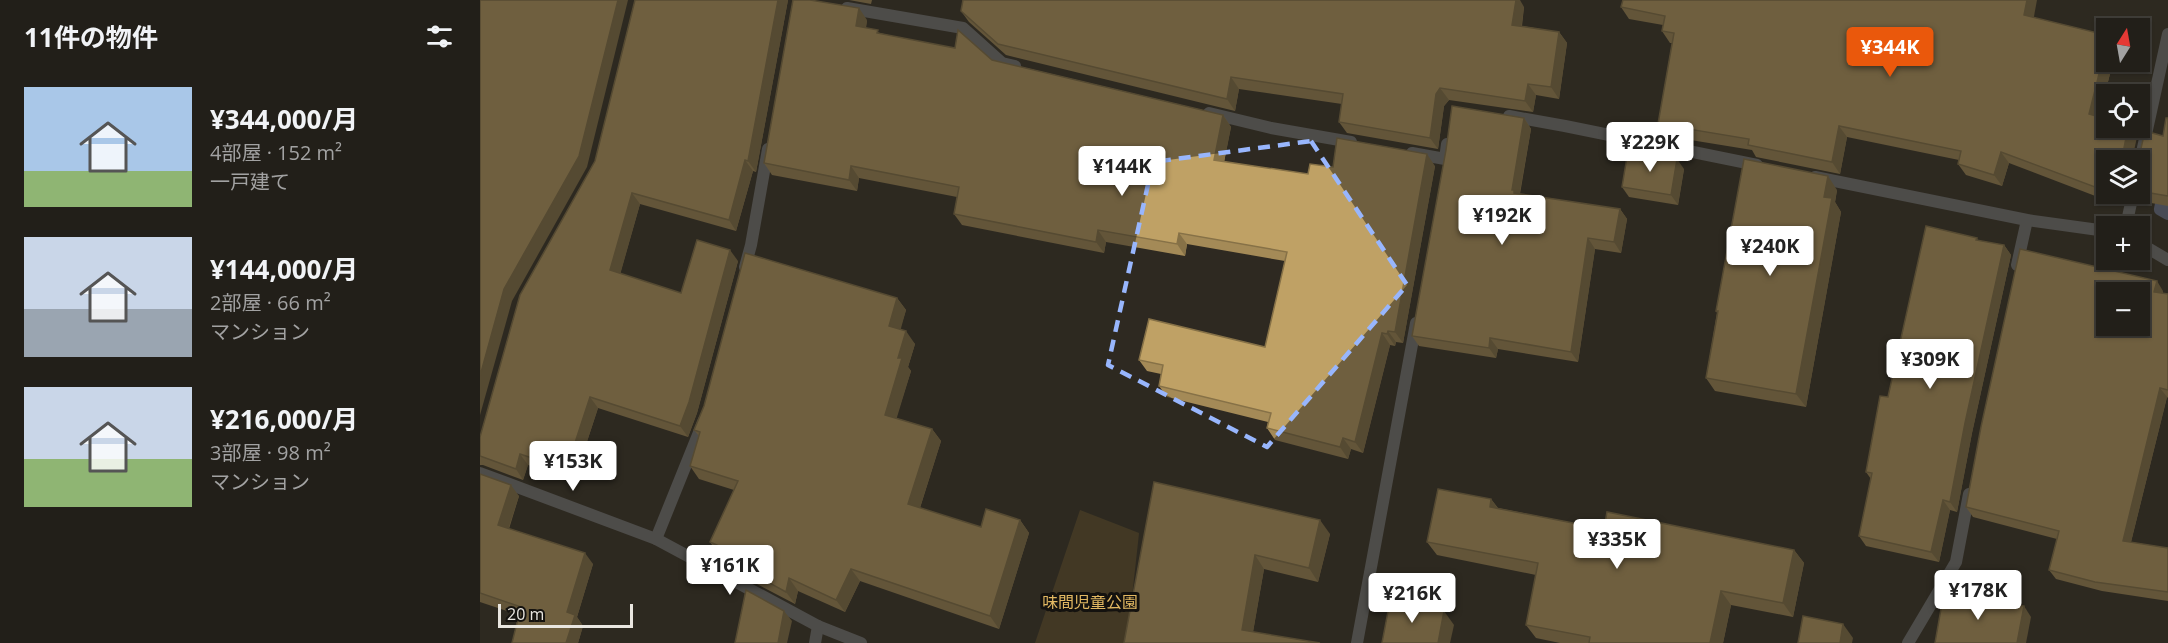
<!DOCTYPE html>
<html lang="ja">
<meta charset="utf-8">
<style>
:root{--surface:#221f19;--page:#2e2c26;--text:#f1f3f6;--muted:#a2a2a2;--line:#3f3d38;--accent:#ea580c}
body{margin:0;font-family:"Open Sans","Noto Sans JP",sans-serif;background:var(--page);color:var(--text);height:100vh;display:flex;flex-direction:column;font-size:22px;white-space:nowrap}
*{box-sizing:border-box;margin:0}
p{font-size:20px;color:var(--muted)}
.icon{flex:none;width:33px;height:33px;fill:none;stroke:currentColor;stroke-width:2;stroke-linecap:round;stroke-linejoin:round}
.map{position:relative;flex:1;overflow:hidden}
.sheet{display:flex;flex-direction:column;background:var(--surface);width:480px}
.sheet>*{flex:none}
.needle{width:39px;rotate:11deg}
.tools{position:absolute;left:1616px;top:18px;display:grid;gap:12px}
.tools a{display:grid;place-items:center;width:54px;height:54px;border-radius:0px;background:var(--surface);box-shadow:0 2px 4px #0004,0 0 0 2px var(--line);font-size:30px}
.scale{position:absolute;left:18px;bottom:15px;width:135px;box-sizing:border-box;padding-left:6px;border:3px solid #e9e6e0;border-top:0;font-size:16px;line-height:21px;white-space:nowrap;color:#e9e6e0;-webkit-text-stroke:4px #14120f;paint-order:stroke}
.price{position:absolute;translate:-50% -51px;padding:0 14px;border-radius:6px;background:#fff;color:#222;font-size:20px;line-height:39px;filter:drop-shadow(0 2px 3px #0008)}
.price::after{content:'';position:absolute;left:50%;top:36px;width:18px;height:14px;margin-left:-9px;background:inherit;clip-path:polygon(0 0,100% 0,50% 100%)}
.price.active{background:var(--accent);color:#fff}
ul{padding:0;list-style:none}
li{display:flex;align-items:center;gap:18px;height:150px;padding:0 24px}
li span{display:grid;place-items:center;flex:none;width:168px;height:120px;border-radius:0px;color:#555}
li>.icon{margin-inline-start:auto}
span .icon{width:72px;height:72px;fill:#fffc;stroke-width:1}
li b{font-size:26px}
h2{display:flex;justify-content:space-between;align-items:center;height:72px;padding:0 24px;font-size:26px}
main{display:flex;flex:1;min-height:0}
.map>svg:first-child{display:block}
.green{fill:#5c4b29}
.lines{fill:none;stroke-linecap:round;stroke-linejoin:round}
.stream{stroke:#687494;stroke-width:14}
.street{stroke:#74767b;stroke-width:12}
.wall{fill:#a48a57}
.shaded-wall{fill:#867147}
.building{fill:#bfa165;stroke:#867147;stroke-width:1.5;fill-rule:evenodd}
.marked{fill:none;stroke:#98b6fd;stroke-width:4.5;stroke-dasharray:12 8;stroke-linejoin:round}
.labels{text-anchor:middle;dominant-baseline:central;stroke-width:6;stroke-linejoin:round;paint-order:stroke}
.park-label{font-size:16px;fill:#e2b862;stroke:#14120f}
</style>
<main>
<section class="sheet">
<h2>11件の物件<svg class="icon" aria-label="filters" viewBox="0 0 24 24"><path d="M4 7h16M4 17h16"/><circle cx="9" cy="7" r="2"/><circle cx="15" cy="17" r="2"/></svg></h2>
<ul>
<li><span style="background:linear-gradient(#a9c7e8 70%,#8fb573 0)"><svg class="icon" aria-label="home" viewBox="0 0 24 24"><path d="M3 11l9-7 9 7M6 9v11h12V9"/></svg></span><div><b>¥344,000/月</b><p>4部屋 · 152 m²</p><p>一戸建て</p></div></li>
<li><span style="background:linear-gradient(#c9d6e8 60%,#9aa5b1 0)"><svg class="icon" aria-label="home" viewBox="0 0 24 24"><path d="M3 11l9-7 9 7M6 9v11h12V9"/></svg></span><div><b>¥144,000/月</b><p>2部屋 · 66 m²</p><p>マンション</p></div></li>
<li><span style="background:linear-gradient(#c9d6e8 60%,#8fb573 0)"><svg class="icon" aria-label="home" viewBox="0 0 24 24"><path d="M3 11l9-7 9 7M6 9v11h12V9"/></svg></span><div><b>¥216,000/月</b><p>3部屋 · 98 m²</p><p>マンション</p></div></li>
</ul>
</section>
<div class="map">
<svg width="1688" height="643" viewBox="0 0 1688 643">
<rect width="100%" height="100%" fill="#2e2921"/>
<path class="green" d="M600,510L659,533L647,643H555Z"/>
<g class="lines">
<path class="stream" d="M1688,176L1681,209L1688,213"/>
<g class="street">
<path d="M367,8L483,28L522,63L535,66"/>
<path d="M729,113L791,128L871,142"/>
<path d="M1029,116L1085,126L1277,165"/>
<path d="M932,153L965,159L967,144"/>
<path d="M1659,166L1688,34"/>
<path d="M1335,177L1547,220L1626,231"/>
<path d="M1646,226L1653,194"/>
<path d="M1659,243L1688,260"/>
<path d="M1537,265L1547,220"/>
<path d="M265,267L271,245L288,149"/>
<path d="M0,473L176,539L338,626L381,643"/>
<path d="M176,539L224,420"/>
<path d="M335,643L338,626"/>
<path d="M877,643L936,323"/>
<path d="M1428,643L1476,562L1489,494"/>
</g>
</g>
<g class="wall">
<path d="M155,0H308L276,172L273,171L256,231L160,204L140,274L201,293L258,261L217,413L208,437L118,408L97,472L84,467L81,476L48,465L43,480L3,465H0V437L115,161Z"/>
<path d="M369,0H392L391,4Z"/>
<path d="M1044,7L1042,26L1079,32L1087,43L1079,99L1056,95L1053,112L969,100L964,106L958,149L867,133L859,122L862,104L759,89L755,111L526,55L489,22L481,11Z"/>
<path d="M1141,7L1554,17L1626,62H1633L1619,117L1626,128H1650L1657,137L1626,160V194H1645L1644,198L1632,195L1631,202L1529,163L1522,186L1486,175L1478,164L1479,160L1367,137L1360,174L1276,157L1272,150L1186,136L1178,124L1192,43H1190L1182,31L1183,25L1149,19Z"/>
<path d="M387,20L386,28L400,33L743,115L751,127L744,162L828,174L853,167L955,166L923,343L916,342L915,346L910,345L883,453L871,449L868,459L795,440L787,428L788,422L687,397L679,386L681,374L667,371L659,360L785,347L805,261L707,244L705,256L626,242L624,253L482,225L474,214L477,197L379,178L377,191L292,175L284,163Z"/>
<path d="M1044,118L1051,129L1040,194L1140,209L1147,219L1141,253L1115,249L1098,362L1018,349L1016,358L939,346L932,336Z"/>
<path d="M1688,118V206L1660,201L1655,194H1659V191L1683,136Z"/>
<path d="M1204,169L1198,205L1149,197L1142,187Z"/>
<path d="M1357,190L1355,202L1361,212L1326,407L1235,391L1226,378L1237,313L1236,311Z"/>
<path d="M1497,238L1498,241L1524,245L1531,255L1492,433L1477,512L1470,510L1459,562L1386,546L1379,536L1391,479L1386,472L1408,397Z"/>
<path d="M1683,291V293L1688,294V398L1687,397L1651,542L1688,548V601L1622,591L1576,579L1569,570L1577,539L1493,517L1486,507Z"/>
<path d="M417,298L426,310L420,329L435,344L428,367L431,371L416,418L452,429L461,441L440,508L501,527L540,520L549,533L519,629L380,581L365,612L318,591L315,604L277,584L268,571V568L239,555L230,542L254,490L219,479L210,466L219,436L214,430Z"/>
<path d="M0,474L39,496L29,529L113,564L97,617L103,626L98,643H32L39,615L0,602Z"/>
<path d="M674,482L850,534L838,582L784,569L773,632L644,643Z"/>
<path d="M1011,499L1018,508L1124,529L1314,550L1324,563L1313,617L1251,605L1243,643H1080L1056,638L1046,625L1056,575L957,555L947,542Z"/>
</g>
<g class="shaded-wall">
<path d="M138,0H148L107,167L32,301L0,415V376L24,289Z"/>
<path d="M298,0H308L276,172L268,161Z"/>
<path d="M1036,0H1040L1044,7L1040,37L1032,25Z"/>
<path d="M1547,0H1557L1552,27L1544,15Z"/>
<path d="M379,8L387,20L384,37L376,26Z"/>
<path d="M1079,32L1087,43L1079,99L1071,87Z"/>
<path d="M1626,46V62H1633L1617,125L1609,114Z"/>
<path d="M751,77L759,89L755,111L747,99Z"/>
<path d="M1048,84L1056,95L1053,112L1045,101Z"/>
<path d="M960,88L969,100L964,106L958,149L950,138L956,94Z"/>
<path d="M743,115L751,127L742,172L734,160Z"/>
<path d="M1044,118L1051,129L1039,197L1041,203L1032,190Z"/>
<path d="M1359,126L1367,137L1360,174L1352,162Z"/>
<path d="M1648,128H1650L1657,137L1652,160H1645L1643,153Z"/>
<path d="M1521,152L1529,163L1522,186L1514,175Z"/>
<path d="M947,154L955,166L923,343L915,332Z"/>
<path d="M1197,159L1204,169L1198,205L1191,195Z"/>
<path d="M265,160L273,171L256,231L249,220Z"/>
<path d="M371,166L379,178L377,191L369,180Z"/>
<path d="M1348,176L1357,190L1355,202L1361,212L1326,407L1316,394L1344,197Z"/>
<path d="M1624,184L1626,186V194H1631L1632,195L1631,202L1623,190Z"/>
<path d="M152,193L160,204L138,282L130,270Z"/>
<path d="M1140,209L1147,219L1141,253L1134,242Z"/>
<path d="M618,230L626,242L624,253L616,242Z"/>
<path d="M699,233L707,244L705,256L697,244Z"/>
<path d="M1108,238L1115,249L1098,362L1091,352Z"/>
<path d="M1524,245L1531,255L1492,433L1477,512L1470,502L1485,423Z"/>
<path d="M250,250L258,261L217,413L208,437L200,426Z"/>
<path d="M1677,281L1683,291L1681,301L1674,292Z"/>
<path d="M417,298L426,310L418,339L409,326Z"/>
<path d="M426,331L435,344L428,367L431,371L414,427L405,415L418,358Z"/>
<path d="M908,331L916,342L915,346L907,334Z"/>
<path d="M902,333L910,345L883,453L875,442Z"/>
<path d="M1010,338L1018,349L1016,358L1009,348Z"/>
<path d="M1680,388L1687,397L1649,550L1643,541Z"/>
<path d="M110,397L118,408L97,472L89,461Z"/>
<path d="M452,429L461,441L437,517L428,504Z"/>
<path d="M863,438L871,449L868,459L860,447Z"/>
<path d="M40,454L48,465L43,480L36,469Z"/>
<path d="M76,456L84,467L81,476L73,465Z"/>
<path d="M31,485L39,496L26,536L18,525Z"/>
<path d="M1011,499L1021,513L1010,507Z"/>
<path d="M1463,500L1470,510L1459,562L1451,552Z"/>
<path d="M540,520L549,533L519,629L510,616Z"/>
<path d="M840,520L850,534L838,582L829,568Z"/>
<path d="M1314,550L1324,563L1313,617L1303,603Z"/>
<path d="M105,553L113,564L97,617L103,626L98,643H86L87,612Z"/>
<path d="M775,555L784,569L771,643L762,630Z"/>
<path d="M371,569L380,581L365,612L356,600Z"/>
<path d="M309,578L318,591L315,604L306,592Z"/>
<path d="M1241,591L1251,605L1243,643H1230Z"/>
<path d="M1544,606L1551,617L1546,643H1537Z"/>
<path d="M304,611L312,621L307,643H298Z"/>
<path d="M964,611L974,625L970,643H958Z"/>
<path d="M1363,624L1373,638L1372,643H1360Z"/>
</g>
<g class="building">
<path d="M0,0H138L99,156L24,289L0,376Z"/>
<path d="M155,0H298L268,161L265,160L249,220L152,193L130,270L201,293L217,240L250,250L209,402L200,426L110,397L89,461L76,456L73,465L40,454L36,469L0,456V437L40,295L115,161Z"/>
<path d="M313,0H330L379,8L376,26L398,30L397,33L475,48L478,30L512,60L743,115L734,160L828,174L830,164L853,167L857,138L947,154L915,332L908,331L907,334L902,333L875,442L863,438L860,447L787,428L791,413L679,386L683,365L659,360L669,319L785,347L807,252L699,233L697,244L618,230L616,242L474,214L479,187L371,166L369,180L284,163Z"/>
<path d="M483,0H1036L1032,25L1079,32L1071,87L1048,84L1045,101L960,88L956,94L950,138L859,122L863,94L751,77L747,99L518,44L481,11Z"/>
<path d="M1143,0H1547L1544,15L1626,35V46L1609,114L1626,119V128H1648L1643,153L1646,160H1626V184H1624L1623,190L1521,152L1514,175L1478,164L1481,151L1359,126L1352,162L1268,145L1269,139L1178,124L1194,33L1182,31L1185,16L1141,7Z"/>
<path d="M972,106L1044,118L1032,190H1034V193L1140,209L1134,242L1108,238L1091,352L1010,338L1009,348L932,336L966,150Z"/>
<path d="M1686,118H1688V196L1659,191V160H1657L1659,157L1665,131L1683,136Z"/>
<path d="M1148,151L1197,159L1191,195L1142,187Z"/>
<path d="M1264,159L1348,176L1344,197L1352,198L1316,394L1226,378L1238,311H1236Z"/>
<path d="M1446,226L1497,238L1496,240L1524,245L1485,423L1470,502L1463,500L1451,552L1379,536L1392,473L1386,472L1400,396L1408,397Z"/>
<path d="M1540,249L1677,281L1674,292L1688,294V390L1680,388L1643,541L1688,548V592L1615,582L1569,570L1579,531L1486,507L1501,427ZM1626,292H1659V326H1626Z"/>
<path d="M265,253L417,298L409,326L426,331L418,358H422L405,415L452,429L428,504L501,527L506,509L540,520L510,616L371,569L356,600L309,578L306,592L268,571L270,560L230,542L258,481L210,466L220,432L214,430L224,406Z"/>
<path d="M0,474L31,485L18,525L105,553L87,612L95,615L86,643H32L41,607L0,593Z"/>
<path d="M674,482L840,520L829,568L775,555L762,630L840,643H644Z"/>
<path d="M958,489L1011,499L1010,507L1124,529L1127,512L1314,550L1303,603L1241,591L1230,643H1109L1110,637L1046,625L1058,563L947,542Z"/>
<path d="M266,590L304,611L298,643H255Z"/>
<path d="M1464,592L1544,606L1537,643H1455Z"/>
<path d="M910,601L964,611L958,643H902Z"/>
<path d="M1323,616L1363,624L1360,643H1318Z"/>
</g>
<path d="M0 0H1688V643H0ZM831,141L927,285L787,447L628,365L673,162Z" fill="#2e2921" fill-opacity=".55" fill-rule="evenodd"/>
<path class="marked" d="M831,141L927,285L787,447L628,365L673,162Z"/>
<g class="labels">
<g class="park-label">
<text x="610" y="602">味間児童公園</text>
</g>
</g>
</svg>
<div class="tools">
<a><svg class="needle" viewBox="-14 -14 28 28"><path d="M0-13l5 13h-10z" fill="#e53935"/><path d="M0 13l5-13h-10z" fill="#a2a2a2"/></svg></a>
<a><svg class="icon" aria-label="locate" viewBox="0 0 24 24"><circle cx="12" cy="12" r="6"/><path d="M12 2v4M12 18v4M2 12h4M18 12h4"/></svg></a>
<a><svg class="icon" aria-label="layers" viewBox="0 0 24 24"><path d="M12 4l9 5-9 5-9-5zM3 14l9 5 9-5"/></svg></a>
<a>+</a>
<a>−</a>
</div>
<div class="scale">20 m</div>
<b class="price active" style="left:1410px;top:78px">¥344K</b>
<b class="price" style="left:1170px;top:173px">¥229K</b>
<b class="price" style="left:642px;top:197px">¥144K</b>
<b class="price" style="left:1022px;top:246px">¥192K</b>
<b class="price" style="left:1290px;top:277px">¥240K</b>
<b class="price" style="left:1450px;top:390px">¥309K</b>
<b class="price" style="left:93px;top:492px">¥153K</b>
<b class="price" style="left:1137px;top:570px">¥335K</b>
<b class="price" style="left:250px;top:596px">¥161K</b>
<b class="price" style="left:1498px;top:621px">¥178K</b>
<b class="price" style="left:932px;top:624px">¥216K</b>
</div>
</main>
